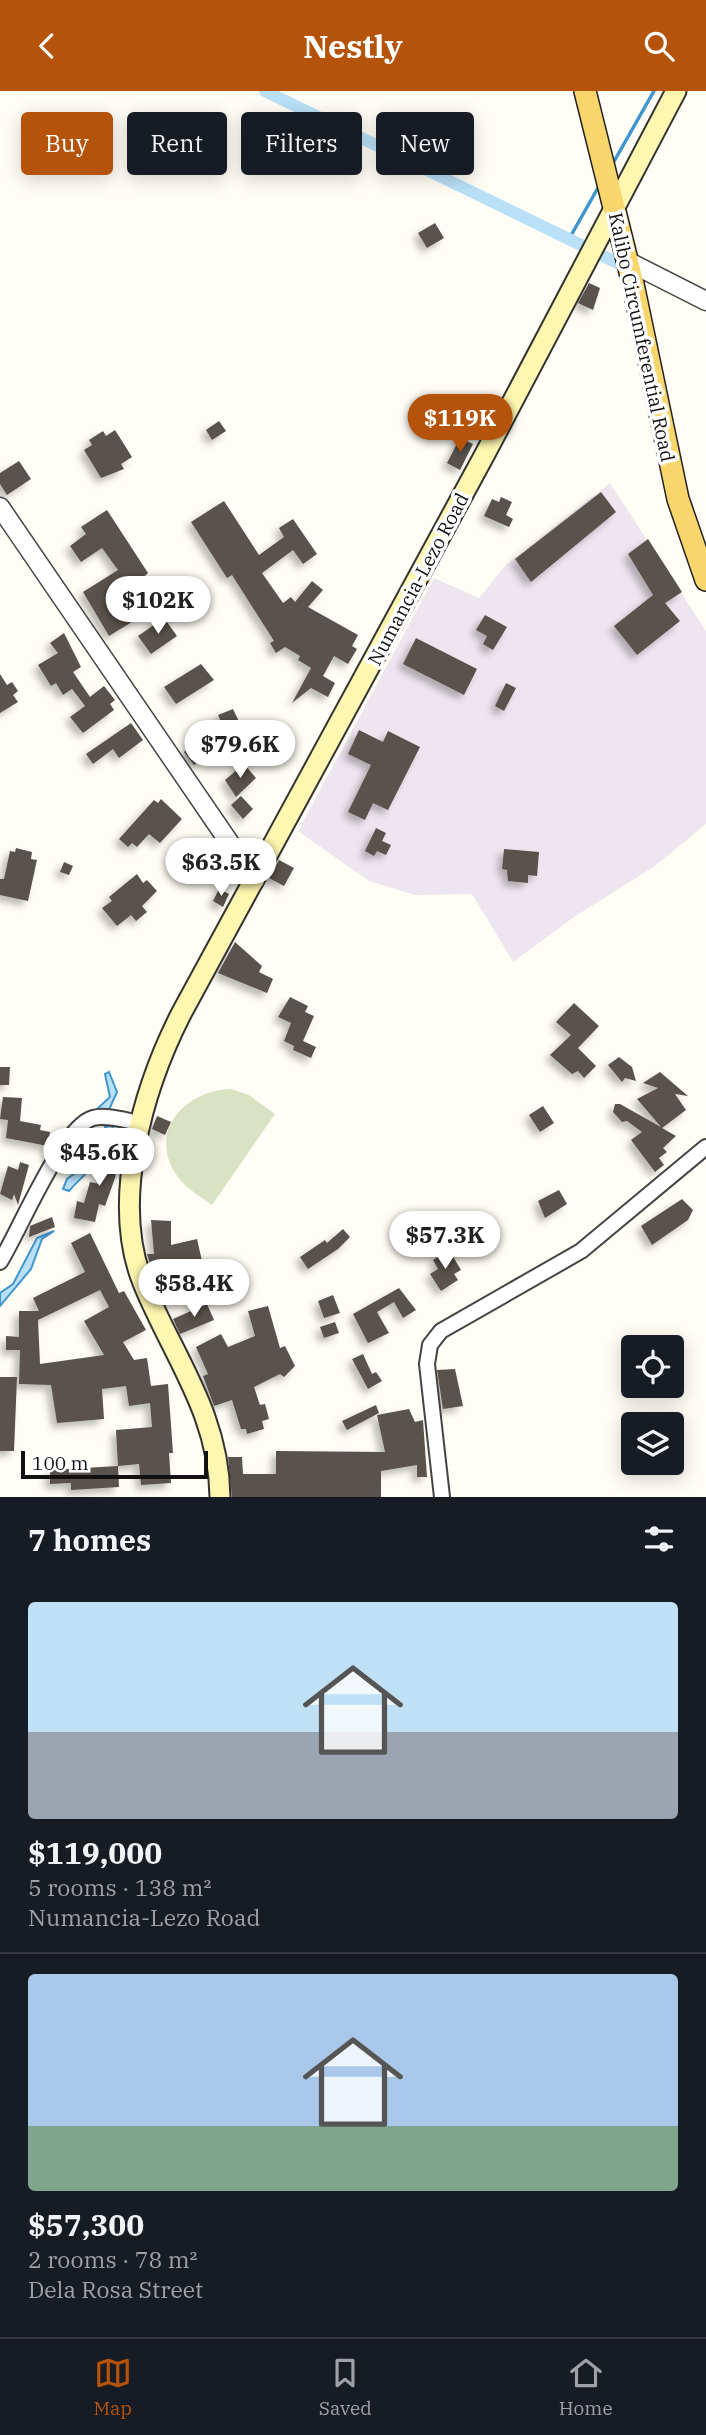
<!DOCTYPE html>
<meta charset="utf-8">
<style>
:root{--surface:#171b24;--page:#20242c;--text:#f1f3f6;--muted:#9ea1a6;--line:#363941;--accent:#b45309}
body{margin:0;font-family:"IBM Plex Serif",serif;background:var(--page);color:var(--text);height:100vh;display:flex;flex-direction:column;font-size:26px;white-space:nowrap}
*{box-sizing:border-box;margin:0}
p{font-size:23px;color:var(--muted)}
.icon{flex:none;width:38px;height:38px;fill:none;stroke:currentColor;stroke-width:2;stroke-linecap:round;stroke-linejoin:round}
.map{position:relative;height:1406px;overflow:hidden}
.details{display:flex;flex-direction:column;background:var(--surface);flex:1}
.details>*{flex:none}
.banner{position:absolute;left:21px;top:21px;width:665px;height:63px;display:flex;gap:14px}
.controls{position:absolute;left:621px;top:1244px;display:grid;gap:14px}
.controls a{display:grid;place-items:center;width:63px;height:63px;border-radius:7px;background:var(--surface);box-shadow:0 4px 18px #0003;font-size:35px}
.scale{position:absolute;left:21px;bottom:18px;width:187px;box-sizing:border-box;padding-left:7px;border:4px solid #111;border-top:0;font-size:19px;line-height:24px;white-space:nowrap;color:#111;-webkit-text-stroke:5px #fff;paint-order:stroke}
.price{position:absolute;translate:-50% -60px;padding:0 16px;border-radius:24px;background:#fff;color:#222;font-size:23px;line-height:46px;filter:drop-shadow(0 2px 4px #0008)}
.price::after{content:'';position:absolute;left:50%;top:42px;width:21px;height:16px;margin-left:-10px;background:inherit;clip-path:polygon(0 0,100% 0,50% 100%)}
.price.current{background:var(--accent);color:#fff}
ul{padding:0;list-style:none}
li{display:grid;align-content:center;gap:14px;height:371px;padding:0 28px}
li+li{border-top:2px solid var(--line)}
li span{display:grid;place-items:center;height:217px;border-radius:7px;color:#555}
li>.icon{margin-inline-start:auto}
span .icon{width:126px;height:126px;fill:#fffc;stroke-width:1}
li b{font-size:30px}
h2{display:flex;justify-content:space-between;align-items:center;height:84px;padding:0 28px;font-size:30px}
.tag{padding:0 24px;border-radius:7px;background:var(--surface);box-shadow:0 4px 18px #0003;font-size:24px;line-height:63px}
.tag.current{background:var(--accent);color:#fff}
header{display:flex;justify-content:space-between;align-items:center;height:91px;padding:0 28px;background:var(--accent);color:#fff;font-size:32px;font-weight:700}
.tabs{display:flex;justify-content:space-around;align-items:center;height:98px;border-top:2px solid var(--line);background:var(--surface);font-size:19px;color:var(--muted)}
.tabs a{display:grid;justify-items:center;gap:4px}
.tabs .current{color:var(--accent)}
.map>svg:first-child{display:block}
.industrial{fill:#eee6ef}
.cemetery{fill:#d9e3c4}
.water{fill:#b9e0f7;stroke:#3f96cf;stroke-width:2}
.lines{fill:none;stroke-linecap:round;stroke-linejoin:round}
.stream{stroke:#3f96cf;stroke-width:3.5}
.canal{stroke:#b9e0f7;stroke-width:12}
.building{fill:#5a524d;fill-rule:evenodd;filter:url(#shadow)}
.minor-casing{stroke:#444;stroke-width:18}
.tertiary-casing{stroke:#444;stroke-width:21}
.secondary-casing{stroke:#333;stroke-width:23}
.primary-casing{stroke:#222;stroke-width:24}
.minor{stroke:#fff;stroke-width:14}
.tertiary{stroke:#fff;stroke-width:18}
.secondary{stroke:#fff6b0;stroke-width:19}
.primary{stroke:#f9d66b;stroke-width:21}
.labels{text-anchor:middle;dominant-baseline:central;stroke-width:7;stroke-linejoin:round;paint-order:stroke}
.street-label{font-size:19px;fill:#111;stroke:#fff}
</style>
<header><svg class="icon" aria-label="back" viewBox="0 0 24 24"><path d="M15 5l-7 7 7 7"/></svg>Nestly<svg class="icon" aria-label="search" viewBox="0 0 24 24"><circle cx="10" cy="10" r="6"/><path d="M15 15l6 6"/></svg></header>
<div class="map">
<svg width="706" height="1406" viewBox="0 0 706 1406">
<defs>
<filter id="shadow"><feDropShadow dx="-5" dy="5" stdDeviation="3.5" flood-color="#0004"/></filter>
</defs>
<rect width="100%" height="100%" fill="#fffdf5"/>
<path class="industrial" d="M610,392L706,540V733L655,775L574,826L513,871L472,803L415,804L369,790L298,740L434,487L479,507L506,474Z"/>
<path class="cemetery" d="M231,998L249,1004L275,1023L212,1114C198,1104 184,1096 175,1082C148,1038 187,999 231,998Z"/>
<g class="water">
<path d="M109,981L117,1001L108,1021H99L98,1017L110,1006L105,983Z"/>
<path d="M113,1034C112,1065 87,1079 69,1100L63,1098L67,1088L94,1068L89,1061L91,1059L98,1064L105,1036Z"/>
<path d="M54,1140L42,1148L31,1178L0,1215V1202L13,1193L37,1147Z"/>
</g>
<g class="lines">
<g class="stream">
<path d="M612,74L654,0"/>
<path d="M569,148L599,95"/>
</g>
<g class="canal">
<path d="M265,0L583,155"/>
<path d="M599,163L624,175"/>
</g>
</g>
<g class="building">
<path d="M435,132L444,147L427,157L418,142Z"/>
<path d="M589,192L600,197L593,219L578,212Z"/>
<path d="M219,330L226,340L212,349L206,339Z"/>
<path d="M115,339L132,366L121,373L124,378L101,387L84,359L92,354L89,349L103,340L106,345Z"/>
<path d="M460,347L473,353L460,379L447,372Z"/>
<path d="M19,370L31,388L7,404L0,393V382Z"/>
<path d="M601,401L616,421L531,491L515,468Z"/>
<path d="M501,406L512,411L506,424L513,428L509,436L484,425L492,408L499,411Z"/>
<path d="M224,410L259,464L284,446L279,437L293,428L317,463L303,473L293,459L262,482L283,512L291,506L295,511L312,490L323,499L308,516L358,544L352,555L357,558L348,573L334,565L323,585L335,592L328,606L311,597L292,612L311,577L298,569L300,565L285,556L276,562L270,552L274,550L232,484L227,487L191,431Z"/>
<path d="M107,419L148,482L121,507L135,529L109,545L83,501L118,479L102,457L81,471L70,455L86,443L81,436Z"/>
<path d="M648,448L682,501L665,512L680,530L637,564L614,535L653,504L628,463Z"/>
<path d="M485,524L507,536L493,559L483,553L487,545L476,539Z"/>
<path d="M164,527L177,545L151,563L138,545Z"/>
<path d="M64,542L81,576L73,581L90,606L104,595L115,609L110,613L114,619L83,642L70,626L85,615L72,598L63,604L56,592L51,595L38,574L58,562L50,552Z"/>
<path d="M416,547L477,578L464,604L403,573Z"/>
<path d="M201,573L214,589L176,613L164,596Z"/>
<path d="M0,583L7,594L12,591L18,600L13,604L18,611L0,622Z"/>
<path d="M506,592L516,597L504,620L495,615Z"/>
<path d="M233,618L245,643L262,634L266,641L225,666L216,651L227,644L218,624Z"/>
<path d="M131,632L143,649L119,667L113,658L93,673L86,663Z"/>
<path d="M359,639L383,651L388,640L420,656L388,719L373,712L365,729L348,721L371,674L348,663Z"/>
<path d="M195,653L205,666L194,674L184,661Z"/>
<path d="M244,673L256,687L236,706L225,689Z"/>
<path d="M241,705L253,718L243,728L231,714Z"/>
<path d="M161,708L182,728L160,752L149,743L137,756L132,752L128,756L119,748L154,709L158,712Z"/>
<path d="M376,737L386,742L382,750L391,754L386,764L377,760L374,765L365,760Z"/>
<path d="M16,757L32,761L31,768L37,769L28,810L0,804V788H4L10,760L15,761Z"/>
<path d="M504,758L539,761L537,785L528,784V792L508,790L507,779L502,778Z"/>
<path d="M279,769L294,777L284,795L269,787Z"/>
<path d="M64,771L73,775L69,784L60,781Z"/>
<path d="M137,783L143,792L147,789L157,800L142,815L147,821L136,830L131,824L117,835L102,817L112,810L109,806Z"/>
<path d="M219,798L229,803L223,816L213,810Z"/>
<path d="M235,851L262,875L259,881L273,888L267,902L218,882Z"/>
<path d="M290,906L308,915L305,921L314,925L303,950L316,956L311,967L293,959L294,955L284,950L291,932L278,926Z"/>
<path d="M574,912L599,935L578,957L596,975L584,987L578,980L572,983L550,964L571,944L556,931Z"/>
<path d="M619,966L632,976L636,990L625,987L622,991L608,974Z"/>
<path d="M0,976H10L9,994H0Z"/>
<path d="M660,981L688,1005L675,1003L686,1019L662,1037L676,1045L663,1057L667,1061L659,1067L664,1074L655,1081L631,1049L642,1041L627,1030L622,1031L613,1021L615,1013H620L661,1036L637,1008L658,997L643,992Z"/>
<path d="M3,1006L22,1007L20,1030L41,1034L40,1039L50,1041L48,1055L6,1047L8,1029L0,1028Z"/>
<path d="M543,1015L554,1032L540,1041L529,1024Z"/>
<path d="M157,1025L171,1031L165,1044L152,1038Z"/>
<path d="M111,1053L121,1055L115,1087L105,1115L99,1113L95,1131L74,1127L77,1110L84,1112L90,1091L99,1093Z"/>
<path d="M20,1071L29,1074L18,1114L14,1103L12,1109L0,1103L8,1075L18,1079Z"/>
<path d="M559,1099L567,1113L545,1127L538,1110Z"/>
<path d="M682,1108L693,1119L688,1129L652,1154L641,1135Z"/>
<path d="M52,1126L55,1136L29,1146L30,1135Z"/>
<path d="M151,1129L171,1130V1154L197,1148L202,1170L151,1176L147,1163H154Z"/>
<path d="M343,1138L350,1146L338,1158L308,1178L300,1166L325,1149L327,1152Z"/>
<path d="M90,1142L119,1202L124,1200L146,1239L123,1251L134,1269L147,1267L151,1295L168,1293L173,1362H169L171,1392L141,1394L139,1373L118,1375L116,1339L152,1336L150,1312L129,1315L126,1295L102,1298L104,1328L57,1332L51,1294L19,1293L20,1259H6V1245L19,1246V1220H39L33,1207L85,1181L71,1152ZM100,1199L109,1216L84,1230L104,1264L40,1273L38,1229Z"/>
<path d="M449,1159L461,1179L454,1183L458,1189L441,1200L430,1183L438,1178L433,1169Z"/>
<path d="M399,1197L416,1219L403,1227L394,1211L377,1221L389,1242L368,1252L353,1223Z"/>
<path d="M333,1204L340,1222L324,1227L318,1210Z"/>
<path d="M207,1213L214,1229L180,1243L173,1228Z"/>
<path d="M268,1215L280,1257L285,1255L295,1275L284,1286L280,1283L254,1296L260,1314L265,1313L269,1328L262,1330L264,1338L247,1343L246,1338H241L232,1309L214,1315L203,1285L208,1283L196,1256L221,1243L228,1256L255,1245L248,1220Z"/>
<path d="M335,1231L339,1242L324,1247L320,1236Z"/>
<path d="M363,1263L372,1283L376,1281L382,1290L368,1298L352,1268Z"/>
<path d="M455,1278L463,1315L443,1318L437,1279Z"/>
<path d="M0,1286H17L14,1360H0Z"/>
<path d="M376,1314L379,1322L347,1339L342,1330Z"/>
<path d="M409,1318L415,1331L423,1329L427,1386H417V1374L381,1380V1406H232L228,1366H242L243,1383H276V1360L385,1361L377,1324Z"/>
<path d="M118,1375L119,1396L71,1399V1392L50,1393V1379Z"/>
</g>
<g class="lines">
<g class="minor-casing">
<g id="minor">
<path d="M0,1171C18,1143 62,1035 93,1027C107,1023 126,1030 141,1032"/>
<path d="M442,1406L427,1273L430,1254L441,1240L581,1160L706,1056"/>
</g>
</g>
<g class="tertiary-casing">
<g id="tertiary">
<path d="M627,170L706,210"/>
<path d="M0,416L255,789"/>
</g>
</g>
<g class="secondary-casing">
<path id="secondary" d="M220,1406C219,1322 173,1266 143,1192C110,1110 143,998 181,923L485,363L676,0"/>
</g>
<g class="primary-casing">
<path id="primary" d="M585,0L633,193L678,408L706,489"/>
</g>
<use href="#minor" class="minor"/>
<use href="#tertiary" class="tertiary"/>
<use href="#secondary" class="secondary"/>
<use href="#primary" class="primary"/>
</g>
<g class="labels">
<g class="street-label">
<text transform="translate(642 246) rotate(78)">Kalibo Circumferential Road</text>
<text transform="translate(418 488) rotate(-62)">Numancia-Lezo Road</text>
</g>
</g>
</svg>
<div class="controls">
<a><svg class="icon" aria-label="locate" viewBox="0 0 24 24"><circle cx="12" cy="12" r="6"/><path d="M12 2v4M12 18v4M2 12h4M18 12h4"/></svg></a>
<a><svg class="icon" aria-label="layers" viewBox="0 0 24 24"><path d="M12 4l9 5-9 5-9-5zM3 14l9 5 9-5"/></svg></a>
</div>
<div class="scale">100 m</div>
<b class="price current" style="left:460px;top:363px">$119K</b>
<b class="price" style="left:158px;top:545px">$102K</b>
<b class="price" style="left:240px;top:689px">$79.6K</b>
<b class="price" style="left:221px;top:807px">$63.5K</b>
<b class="price" style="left:99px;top:1097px">$45.6K</b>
<b class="price" style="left:445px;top:1180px">$57.3K</b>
<b class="price" style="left:194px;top:1228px">$58.4K</b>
<div class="banner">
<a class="tag current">Buy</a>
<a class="tag">Rent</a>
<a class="tag">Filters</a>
<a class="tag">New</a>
</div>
</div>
<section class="details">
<h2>7 homes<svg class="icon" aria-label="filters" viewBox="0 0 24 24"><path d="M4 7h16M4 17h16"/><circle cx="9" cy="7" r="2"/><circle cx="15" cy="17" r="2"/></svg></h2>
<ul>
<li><span style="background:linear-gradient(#bfe0f5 60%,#9aa5b1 0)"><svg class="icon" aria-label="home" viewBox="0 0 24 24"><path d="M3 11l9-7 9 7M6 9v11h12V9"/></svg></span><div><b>$119,000</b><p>5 rooms · 138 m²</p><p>Numancia-Lezo Road</p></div></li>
<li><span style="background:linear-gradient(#a9c7e8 70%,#7fa58c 0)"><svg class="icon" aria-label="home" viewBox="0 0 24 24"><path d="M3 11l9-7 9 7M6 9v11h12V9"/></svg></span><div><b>$57,300</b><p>2 rooms · 78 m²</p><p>Dela Rosa Street</p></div></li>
</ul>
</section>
<nav class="tabs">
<a class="current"><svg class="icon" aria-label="map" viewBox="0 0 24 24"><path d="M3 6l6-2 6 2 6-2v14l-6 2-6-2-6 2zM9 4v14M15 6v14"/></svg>Map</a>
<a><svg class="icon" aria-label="saved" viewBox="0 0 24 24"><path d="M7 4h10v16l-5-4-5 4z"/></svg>Saved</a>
<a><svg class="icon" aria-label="home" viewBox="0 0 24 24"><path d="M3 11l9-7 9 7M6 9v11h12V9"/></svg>Home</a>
</nav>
